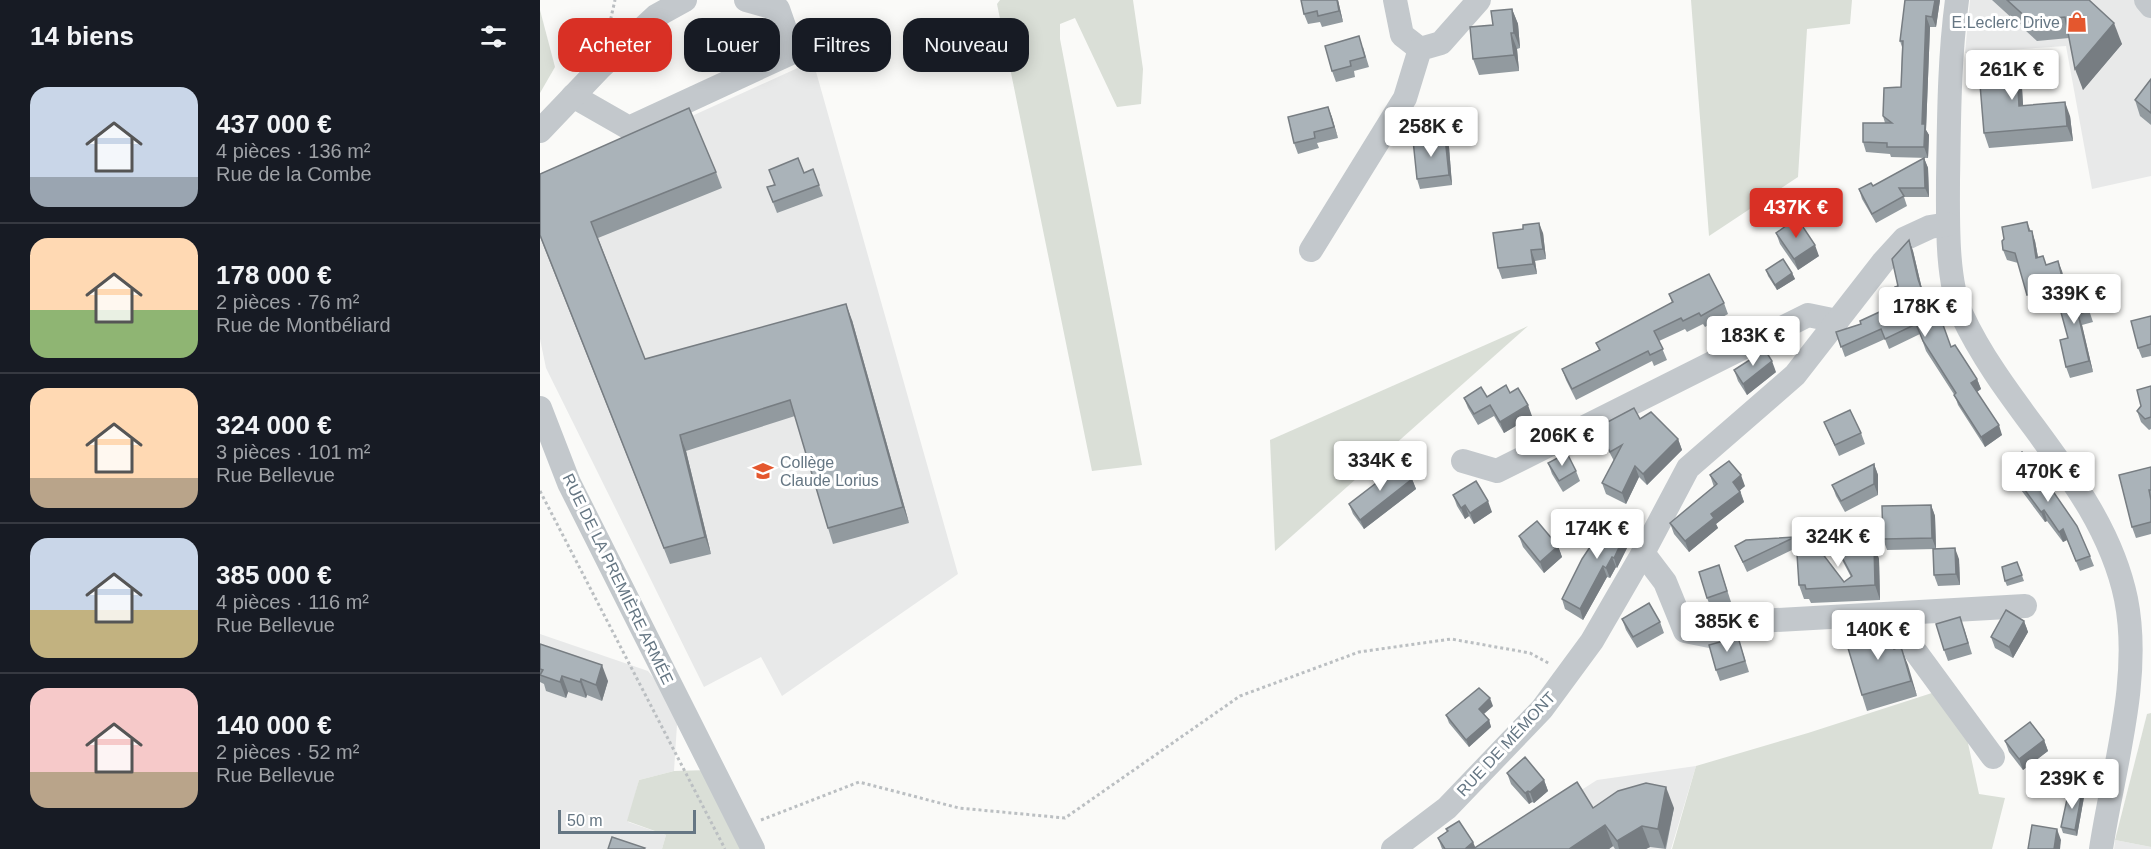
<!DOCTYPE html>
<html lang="fr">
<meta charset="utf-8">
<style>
:root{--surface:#171b24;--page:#20242c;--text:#f1f3f6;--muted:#9ea1a6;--line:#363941;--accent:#d93025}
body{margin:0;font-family:Helvetica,sans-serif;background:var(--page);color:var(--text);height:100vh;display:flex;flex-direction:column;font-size:22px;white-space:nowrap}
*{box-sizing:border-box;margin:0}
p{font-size:20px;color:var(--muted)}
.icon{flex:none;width:33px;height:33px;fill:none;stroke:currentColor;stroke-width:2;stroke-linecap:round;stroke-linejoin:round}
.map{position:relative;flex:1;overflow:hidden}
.sheet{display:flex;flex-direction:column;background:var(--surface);width:540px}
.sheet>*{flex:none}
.banner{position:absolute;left:18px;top:18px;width:570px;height:54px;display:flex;gap:12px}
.scale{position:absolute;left:18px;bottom:15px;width:138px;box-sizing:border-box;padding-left:6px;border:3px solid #657683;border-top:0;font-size:16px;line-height:21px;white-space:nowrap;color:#657683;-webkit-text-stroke:4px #fff;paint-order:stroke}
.price{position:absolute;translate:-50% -51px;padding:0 14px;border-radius:6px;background:#fff;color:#222;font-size:20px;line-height:39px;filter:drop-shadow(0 2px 3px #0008)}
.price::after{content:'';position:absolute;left:50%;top:36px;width:18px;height:14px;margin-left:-9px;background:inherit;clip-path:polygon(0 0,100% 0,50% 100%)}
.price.selected{background:var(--accent);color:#fff}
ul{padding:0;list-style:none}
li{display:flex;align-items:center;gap:18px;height:150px;padding:0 30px}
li+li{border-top:2px solid var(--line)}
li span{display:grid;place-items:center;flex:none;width:168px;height:120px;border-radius:18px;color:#555}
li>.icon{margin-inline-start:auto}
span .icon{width:72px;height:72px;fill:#fffc;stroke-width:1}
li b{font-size:26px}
h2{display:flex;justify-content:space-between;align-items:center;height:72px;padding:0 30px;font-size:26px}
.pill{padding:0 21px;border-radius:18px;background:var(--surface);box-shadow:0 3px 15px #0003;font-size:21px;line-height:54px}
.pill.selected{background:var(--accent);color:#fff}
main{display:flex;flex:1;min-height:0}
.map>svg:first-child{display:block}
.built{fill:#e8e9e9}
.green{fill:#dadfd7}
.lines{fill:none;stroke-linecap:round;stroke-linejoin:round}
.path{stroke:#bbbfc2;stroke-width:3;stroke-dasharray:3 3;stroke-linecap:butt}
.minor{stroke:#c3c8cc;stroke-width:24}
.wall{fill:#929a9f}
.shaded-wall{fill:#777d82}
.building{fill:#aab3b9;stroke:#777d82;stroke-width:1.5}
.labels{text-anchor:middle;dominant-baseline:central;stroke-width:6;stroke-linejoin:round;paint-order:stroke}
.poi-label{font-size:16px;fill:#657683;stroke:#fff;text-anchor:end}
.street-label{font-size:16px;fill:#657683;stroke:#fff}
</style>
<main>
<section class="sheet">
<h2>14 biens<svg class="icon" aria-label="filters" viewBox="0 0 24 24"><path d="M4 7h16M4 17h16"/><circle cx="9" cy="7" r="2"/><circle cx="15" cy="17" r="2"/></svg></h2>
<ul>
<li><span style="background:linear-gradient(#c9d6e8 75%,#9aa5b1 0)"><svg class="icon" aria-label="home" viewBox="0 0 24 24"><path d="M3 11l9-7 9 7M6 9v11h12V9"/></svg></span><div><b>437 000 €</b><p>4 pièces · 136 m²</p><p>Rue de la Combe</p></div></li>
<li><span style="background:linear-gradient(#ffd9b3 60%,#8fb573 0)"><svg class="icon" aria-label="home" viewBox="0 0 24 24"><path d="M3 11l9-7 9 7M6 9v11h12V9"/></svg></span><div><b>178 000 €</b><p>2 pièces · 76 m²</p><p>Rue de Montbéliard</p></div></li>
<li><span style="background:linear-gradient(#ffd9b3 75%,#b9a48a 0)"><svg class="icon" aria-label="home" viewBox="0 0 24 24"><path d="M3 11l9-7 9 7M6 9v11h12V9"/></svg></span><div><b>324 000 €</b><p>3 pièces · 101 m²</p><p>Rue Bellevue</p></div></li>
<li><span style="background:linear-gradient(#c9d6e8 60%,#c2b280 0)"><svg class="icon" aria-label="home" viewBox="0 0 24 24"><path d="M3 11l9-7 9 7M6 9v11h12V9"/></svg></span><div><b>385 000 €</b><p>4 pièces · 116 m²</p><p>Rue Bellevue</p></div></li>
<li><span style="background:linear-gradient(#f6c9c9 70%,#b9a48a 0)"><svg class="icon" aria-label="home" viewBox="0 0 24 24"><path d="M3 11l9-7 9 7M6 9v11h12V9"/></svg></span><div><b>140 000 €</b><p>2 pièces · 52 m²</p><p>Rue Bellevue</p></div></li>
</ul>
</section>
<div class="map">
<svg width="1611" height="849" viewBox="0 0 1611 849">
<rect width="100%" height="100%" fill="#fafaf8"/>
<g class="built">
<path d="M1430,0H1611V176L1552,189L1526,46L1425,53Z"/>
<path d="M273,61L418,574L242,696L221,657L164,687L6,368L0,339V185Z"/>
<path d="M0,634L108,671L138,709L134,771L99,780L88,822L126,835L122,849H0Z"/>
<path d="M1156,766L1131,849H949L1057,780Z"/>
<path d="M1575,840L1611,847V849H1574Z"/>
</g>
<g class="green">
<path d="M460,0H593L603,69L601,104L577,107L535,18L520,24V39L602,465L552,471L457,4Z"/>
<path d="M1151,0H1312L1310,24L1267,29L1258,177L1169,236Z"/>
<path d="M0,10L15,67L0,93Z"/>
<path d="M988,326L735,551L730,440Z"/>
<path d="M1395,692L1426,734L1439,794L1465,798L1452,849H1132L1156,766L1268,733Z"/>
<path d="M1611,713V847L1575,840L1607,714Z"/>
<path d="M169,770L205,849H122L126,835L87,821L99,780L134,771Z"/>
</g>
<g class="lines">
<g class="path">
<path d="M68,31L75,0"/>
<path d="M0,491L185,849"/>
<path d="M221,820L319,782L419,808L525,818L700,696L819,652L911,639L990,653L1010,664"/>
</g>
<g class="minor">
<path d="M855,0L862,35L880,49"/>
<path d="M1417,0C1409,60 1409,120 1408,181C1408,218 1406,281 1422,315C1468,414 1563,488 1586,599C1602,679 1573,769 1561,849"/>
<path d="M1606,0L1611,6"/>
<path d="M33,96L89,128L253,52L238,9L206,0"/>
<path d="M0,131L60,68L116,16L145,0"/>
<path d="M771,250L865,98L880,49L901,43L939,0"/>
<path d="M0,408L29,483L213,849"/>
<path d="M923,461L957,471L1268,315L1297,321"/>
<path d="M1103,553L1125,582L1145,631L1170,636L1219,621L1485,606"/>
<path d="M1348,614L1453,757"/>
<path d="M853,849L907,808L1002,709L1052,641L1103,553L1148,468L1255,375L1343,262L1364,239L1390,227L1408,224"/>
</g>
</g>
<g class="wall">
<path d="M798,0L803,22L782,27L780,22L768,24L764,14Z"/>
<path d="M1400,0L1396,27H1390L1386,130L1389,135L1388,158L1351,157L1350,154L1326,152L1323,142L1345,123L1343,116L1361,87L1362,47L1360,41Z"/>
<path d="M1452,0H1549L1582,44L1543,90L1529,38L1497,41Z"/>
<path d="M972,9L978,24L980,48L977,49L979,71L939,75L933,59L953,25Z"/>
<path d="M823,47L829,67L814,71L815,77L796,82L792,71Z"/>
<path d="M1481,71L1483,106L1530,116L1533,141L1449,148L1444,133Z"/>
<path d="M1611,79V125L1600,116L1595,100Z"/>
<path d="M788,107L798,138L777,143L779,148L758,154L754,143Z"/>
<path d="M905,137L909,147L912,185L880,189L877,179Z"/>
<path d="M1384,158L1388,168L1389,197H1364L1367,206L1336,223L1322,199L1319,189L1333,186Z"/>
<path d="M273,169L283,196L237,213L227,187Z"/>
<path d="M176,172L182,188L58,238L105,359L312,320L369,523L293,544L288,528L255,416L146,451L171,554L130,564L0,237V174Z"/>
<path d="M1487,222L1495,241L1498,257L1503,256L1506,264L1522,271L1526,291L1551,297L1555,312L1550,313L1553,322L1542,325L1553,372L1530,378L1526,367L1528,338L1517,298L1491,305L1478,263L1467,260L1463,250Z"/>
<path d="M1003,233L1006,259L995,261L997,274L962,279L958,268Z"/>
<path d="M1236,233L1279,256L1258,270L1240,244Z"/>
<path d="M1369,240L1373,251L1382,289L1391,313L1411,347L1437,379L1441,389L1437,392L1462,435L1445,447L1418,405L1415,396L1386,351L1380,334L1349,349L1345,339L1305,357L1296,332L1321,324L1361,302L1358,286Z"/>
<path d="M1226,270L1252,273L1255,279L1237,290L1228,276Z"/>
<path d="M1129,294L1184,303L1188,314L1165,327L1163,324L1147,332L1145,329L1119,341L1127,360L1114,366L1112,361L1036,400L1026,380L1022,369L1059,350L1056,343L1132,303Z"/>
<path d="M1611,316V356L1602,358L1598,348Z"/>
<path d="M1194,370L1236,372L1207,395L1198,381Z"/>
<path d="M1611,386V429L1609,430L1601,422L1597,411L1601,406Z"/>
<path d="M970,393L992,416L964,433L954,416L938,425L928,408L924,398L947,397Z"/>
<path d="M1100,419L1138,439L1142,450L1107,485L1099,477L1086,504L1066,494L1062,483L1074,461L1062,438L1058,427Z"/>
<path d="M1284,422L1321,433L1325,444L1299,456Z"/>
<path d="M1008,463L1036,471L1040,481L1023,492L1012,474Z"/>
<path d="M1334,464L1338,475V495L1305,512L1296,496L1292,485Z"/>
<path d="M1466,464L1550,556L1554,566L1540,571L1527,540L1523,542L1507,521L1505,522L1469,474Z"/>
<path d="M1611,468V534L1596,538L1592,527Z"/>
<path d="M1170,475L1205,486L1200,490L1204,502L1176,524L1178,528L1149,552L1134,534L1130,523L1174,487Z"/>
<path d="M872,479L876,489L824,529L813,514L809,504Z"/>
<path d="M913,495L952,512L934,524L929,516L925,519L917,506Z"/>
<path d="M1391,505L1395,516L1396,549L1347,550L1343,539Z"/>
<path d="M1091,522L1095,532L1077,568L1076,567L1070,578L1067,577L1043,620L1025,609L1022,599L1052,548Z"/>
<path d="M979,536L1018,546L1022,557L1004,573L983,547Z"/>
<path d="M1255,537L1258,547L1207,572L1195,546Z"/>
<path d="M1334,545L1339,559L1340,600L1271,603L1269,599H1264L1259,585L1304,582L1311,577L1302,560L1296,546Z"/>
<path d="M1419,559L1420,585L1398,586L1394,575Z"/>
<path d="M1477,562L1484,581L1467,586L1465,581Z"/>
<path d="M1179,565L1191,602L1171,608L1167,598Z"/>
<path d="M1082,619L1120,622L1124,633L1097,648L1086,630Z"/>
<path d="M1484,621L1488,632L1473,658L1455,648L1451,637Z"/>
<path d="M1317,626L1342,638L1350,636L1355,649L1362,650L1377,696L1327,711L1322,695L1324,643Z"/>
<path d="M1424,628L1432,654L1408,661L1404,650Z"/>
<path d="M1198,637L1209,672L1180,681L1176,670Z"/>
<path d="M0,644L68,681L62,701L47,695L46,698L28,692L26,698L6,691L4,684L0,682Z"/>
<path d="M953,706L944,714L949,720L951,727L929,747L909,723L906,715Z"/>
<path d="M1504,740L1508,751L1483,770L1469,752L1465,741Z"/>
<path d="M967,773L1004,780L1008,791L994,803L992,802L989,804L971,784Z"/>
<path d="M1542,792L1544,797L1537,836L1523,833L1521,827Z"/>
<path d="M1053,808H1134L1126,849L1110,847L1106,849H1075L1073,846L1069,849H902L898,838L907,832L906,829L933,842L935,848Z"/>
</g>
<g class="shaded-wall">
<path d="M797,0H798L803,22L799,11Z"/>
<path d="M1395,0H1400L1396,27L1392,17Z"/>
<path d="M972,9L978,24L980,48L974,33Z"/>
<path d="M1386,16L1390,27L1386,130L1389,135L1388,158L1384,147L1382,124Z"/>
<path d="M1574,23L1582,44L1543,90L1535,69Z"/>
<path d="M971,33L977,49L979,71L974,55Z"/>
<path d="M1476,56L1481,71L1484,121L1479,106Z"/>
<path d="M1525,102L1530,116L1533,141L1527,126Z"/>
<path d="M788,107L792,117L798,138L794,127Z"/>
<path d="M905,137L909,147L912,185L909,175Z"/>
<path d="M1384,158L1388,168L1389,197L1385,188Z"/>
<path d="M999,223L1003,233L1006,259L1003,249Z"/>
<path d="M1492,231L1495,241L1500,268L1496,258Z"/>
<path d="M1369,240L1373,251L1382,289L1378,279Z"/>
<path d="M1275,245L1279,256L1258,270L1254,259Z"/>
<path d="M991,250L995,261L997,274L993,264Z"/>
<path d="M1518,261L1522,271L1527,295L1524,285Z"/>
<path d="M1252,273L1255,279L1237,290L1235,285Z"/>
<path d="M1547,286L1551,297L1555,312L1551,301Z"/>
<path d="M306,304L312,320L369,523L363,507Z"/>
<path d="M1538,314L1542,325L1553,372L1549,361Z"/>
<path d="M1232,361L1236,372L1207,395L1203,384Z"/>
<path d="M1437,379L1441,389L1435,393L1431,383Z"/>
<path d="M988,405L992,416L964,433L960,422Z"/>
<path d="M1459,425L1462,435L1445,447L1441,437Z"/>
<path d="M140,435L146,451L171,554L165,537Z"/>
<path d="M1138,439L1142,450L1107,485L1103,474Z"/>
<path d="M1334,464L1338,475V495L1334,484Z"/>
<path d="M1095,466L1099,477L1086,504L1082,493Z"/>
<path d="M1201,475L1205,486L1197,493L1193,482Z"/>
<path d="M872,479L876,489L824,529L820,520Z"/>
<path d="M1200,492L1204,502L1176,524L1178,528L1149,552L1145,541L1171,514Z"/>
<path d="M948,501L952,512L934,524L930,513Z"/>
<path d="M925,505L929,516L925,519L921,508Z"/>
<path d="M1391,505L1395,516L1396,549L1392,538Z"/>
<path d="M1504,510L1507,521L1505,522L1501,512Z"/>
<path d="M1091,522L1095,532L1077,568L1074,558Z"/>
<path d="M1523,529L1527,540L1523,542L1519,532Z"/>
<path d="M1334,545L1339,559L1340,600L1335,585Z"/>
<path d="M1018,546L1022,557L1004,573L1000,562Z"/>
<path d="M1415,548L1419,559L1420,585L1416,574Z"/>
<path d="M1072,557L1076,567L1070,578L1066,568Z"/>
<path d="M1063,566L1067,577L1043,620L1040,609Z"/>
<path d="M1484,621L1488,632L1473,658L1469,647Z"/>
<path d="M1362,650L1368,665L1377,696L1371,681Z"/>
<path d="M62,665L68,681L62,701L56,685Z"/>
<path d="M22,676L28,692L26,698L20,682Z"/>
<path d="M41,679L47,695L46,698L40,682Z"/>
<path d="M950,698L953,706L941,716L939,709Z"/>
<path d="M949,720L951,727L929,747L926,740Z"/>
<path d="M1504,740L1508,751L1483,770L1479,759Z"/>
<path d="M1004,780L1008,791L994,803L990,792Z"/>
<path d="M1126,787L1134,808L1125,849L1118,829Z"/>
<path d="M988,791L992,802L989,804L985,793Z"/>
<path d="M1542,792L1544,797L1537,836L1535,830Z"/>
<path d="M1065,825L1073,846L1069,849H1029Z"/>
<path d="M1102,826L1110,847L1106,849H1079L1077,841Z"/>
<path d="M1517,829L1521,840L1520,849H1514Z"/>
<path d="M933,842L936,849H925Z"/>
</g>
<g class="building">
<path d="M761,0H797L799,11L778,16L777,11L764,14Z"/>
<path d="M1365,0H1395L1392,17L1386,16L1382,124H1385L1384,147H1347V143L1323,142V123H1352L1343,116L1344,88L1361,87L1363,41H1360Z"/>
<path d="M1467,0H1549L1574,23L1535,69L1525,17L1489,20Z"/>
<path d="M972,9L974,33H971L974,55L933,59L930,27L953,25L951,11Z"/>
<path d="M819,36L825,57L810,61L811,66L792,71L785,46Z"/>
<path d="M1476,56L1479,106L1525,102L1527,126L1444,133L1438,60Z"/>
<path d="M1611,79V113L1595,100Z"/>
<path d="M788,107L794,127L774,132L775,138L754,143L748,117Z"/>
<path d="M149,108L176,172L51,222L105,359L306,304L363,507L288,528L250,400L140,435L165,537L124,548L0,235V174Z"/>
<path d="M905,137L909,175L877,179L873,140Z"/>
<path d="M258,158L264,173L273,169L279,185L233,202L227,187L235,185L229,170Z"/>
<path d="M1384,158L1385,188H1359L1364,196L1332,214L1319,189L1331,183L1333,186Z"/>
<path d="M1257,218L1275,245L1254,259L1236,233Z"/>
<path d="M1487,222L1489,231H1492L1496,258L1503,256L1506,265L1518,261L1524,285L1487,295L1475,253L1463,250L1462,241L1464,239L1462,227Z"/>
<path d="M999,223L1003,249L991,250L993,264L958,268L953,233L983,229V225Z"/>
<path d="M1369,240L1378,279L1390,313L1398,311L1411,347L1415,345L1437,379L1431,383L1459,425L1441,437L1414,395L1416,393L1383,341L1376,324L1345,339L1341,329L1301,347L1296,332L1321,324L1320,321L1361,302L1355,287L1358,286L1352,259Z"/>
<path d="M1243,259L1252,273L1235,285L1226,270Z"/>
<path d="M1169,274L1184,303L1161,316L1159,313L1143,321L1141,318L1114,331L1123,349L1110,355L1108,351L1032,389L1022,369L1060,350L1056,343L1133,302L1129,294Z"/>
<path d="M1547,286L1551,301L1546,302L1549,311L1538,314L1549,361L1526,367L1520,340L1528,338L1516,294Z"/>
<path d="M1611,316V344L1598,348L1591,321Z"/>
<path d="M1225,350L1232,361L1203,384L1194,370Z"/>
<path d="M966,385L970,393L978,388L988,405L960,422L950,405L934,414L924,398L941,387L947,397Z"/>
<path d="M1611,386V417L1605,419L1597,411L1601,406L1597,390Z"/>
<path d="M1094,408L1100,419L1111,412L1138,439L1103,474L1095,466L1082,493L1062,483L1082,445L1070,452L1058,427Z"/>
<path d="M1310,410L1321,433L1295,445L1284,422Z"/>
<path d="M1482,452L1500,475L1501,474L1537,526L1550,556L1536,561L1523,529L1519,532L1504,510L1501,512L1466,464Z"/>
<path d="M1027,453L1036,471L1019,481L1008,463Z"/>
<path d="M1189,461L1201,475L1193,482L1200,492L1171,514L1174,518L1145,541L1130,523L1177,484L1170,475Z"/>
<path d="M861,464L872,479L820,520L809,504Z"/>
<path d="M1334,464V484L1301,501L1292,485Z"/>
<path d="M1611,467V490H1609L1611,500V522L1592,527L1579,475Z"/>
<path d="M936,481L948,501L930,513L925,505L921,508L913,495Z"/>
<path d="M1391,505L1392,538L1343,539L1342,506Z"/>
<path d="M1071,512L1091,522L1074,558L1072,557L1066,568L1063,566L1040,609L1022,599L1042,559L1050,547L1052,548Z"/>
<path d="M997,521L1018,546L1000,562L979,536Z"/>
<path d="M1255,537L1203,562L1195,546L1206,540Z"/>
<path d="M1334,545L1335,585L1266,589L1265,585H1259L1257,554L1282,553L1304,582L1312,576L1296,546Z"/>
<path d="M1415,548L1416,574L1394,575L1393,549Z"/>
<path d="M1477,562L1482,575L1465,581L1462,567Z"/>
<path d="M1179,565L1187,591L1167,598L1159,572Z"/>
<path d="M1109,603L1120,622L1093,637L1082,619Z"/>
<path d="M1466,610L1484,621L1469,647L1451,637Z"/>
<path d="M1420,617L1428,643L1404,650L1396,624Z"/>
<path d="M1329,618L1342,638L1350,636L1354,649L1360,647L1362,650L1371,681L1322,695L1308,648L1327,642L1317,626Z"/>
<path d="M1198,637L1205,661L1176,670L1169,645Z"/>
<path d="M0,644L62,665L56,685L41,679L40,682L22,676L20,682L0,675L3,670L0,669Z"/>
<path d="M939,688L950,698L939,709L949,720L926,740L906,715Z"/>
<path d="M1490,722L1504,740L1479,759L1465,741Z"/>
<path d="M985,757L1004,780L990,792L988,791L985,793L967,773Z"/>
<path d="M1037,782L1053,808L1078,791L1106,783L1126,787L1118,829L1102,826L1077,841L1065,825L1029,849H933Z"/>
<path d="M1529,790L1542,792L1535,830L1521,827Z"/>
<path d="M919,821L933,842L925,849H905L898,838L908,831L906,829Z"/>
<path d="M1492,825L1517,829L1514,849H1488Z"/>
<path d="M72,837L105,848L104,849H68Z"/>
</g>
<defs>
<g id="shop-bare" transform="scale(1.62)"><path d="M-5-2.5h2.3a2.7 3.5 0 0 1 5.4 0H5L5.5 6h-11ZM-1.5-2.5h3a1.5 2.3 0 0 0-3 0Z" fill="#e4572e" stroke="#fff" stroke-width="2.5" paint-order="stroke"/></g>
<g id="school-bare" transform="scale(1.62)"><path d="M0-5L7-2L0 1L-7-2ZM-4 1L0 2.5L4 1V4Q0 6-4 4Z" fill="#e4572e" stroke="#fff" stroke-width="2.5" paint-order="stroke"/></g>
</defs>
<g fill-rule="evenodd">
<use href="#shop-bare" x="1537" y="22"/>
<use href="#school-bare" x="223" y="471"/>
</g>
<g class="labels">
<g class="poi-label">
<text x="1520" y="22">E.Leclerc Drive</text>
<text x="240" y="462" text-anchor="start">Collège<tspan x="240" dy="18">Claude Lorius</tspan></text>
</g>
<g class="street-label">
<text transform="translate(78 579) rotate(64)">RUE DE LA PREMIÈRE ARMÉE</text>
<text transform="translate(966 744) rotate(-47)">RUE DE MÉMONT</text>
</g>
</g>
</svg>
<div class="scale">50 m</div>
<b class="price" style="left:1472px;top:101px">261K €</b>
<b class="price" style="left:891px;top:158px">258K €</b>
<b class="price selected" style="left:1256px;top:239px">437K €</b>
<b class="price" style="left:1534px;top:325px">339K €</b>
<b class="price" style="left:1385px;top:338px">178K €</b>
<b class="price" style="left:1213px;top:367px">183K €</b>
<b class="price" style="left:1022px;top:467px">206K €</b>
<b class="price" style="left:840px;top:492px">334K €</b>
<b class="price" style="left:1508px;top:503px">470K €</b>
<b class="price" style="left:1057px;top:560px">174K €</b>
<b class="price" style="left:1298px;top:568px">324K €</b>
<b class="price" style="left:1187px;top:653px">385K €</b>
<b class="price" style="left:1338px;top:661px">140K €</b>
<b class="price" style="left:1532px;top:810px">239K €</b>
<div class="banner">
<a class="pill selected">Acheter</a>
<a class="pill">Louer</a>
<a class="pill">Filtres</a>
<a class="pill">Nouveau</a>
</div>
</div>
</main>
